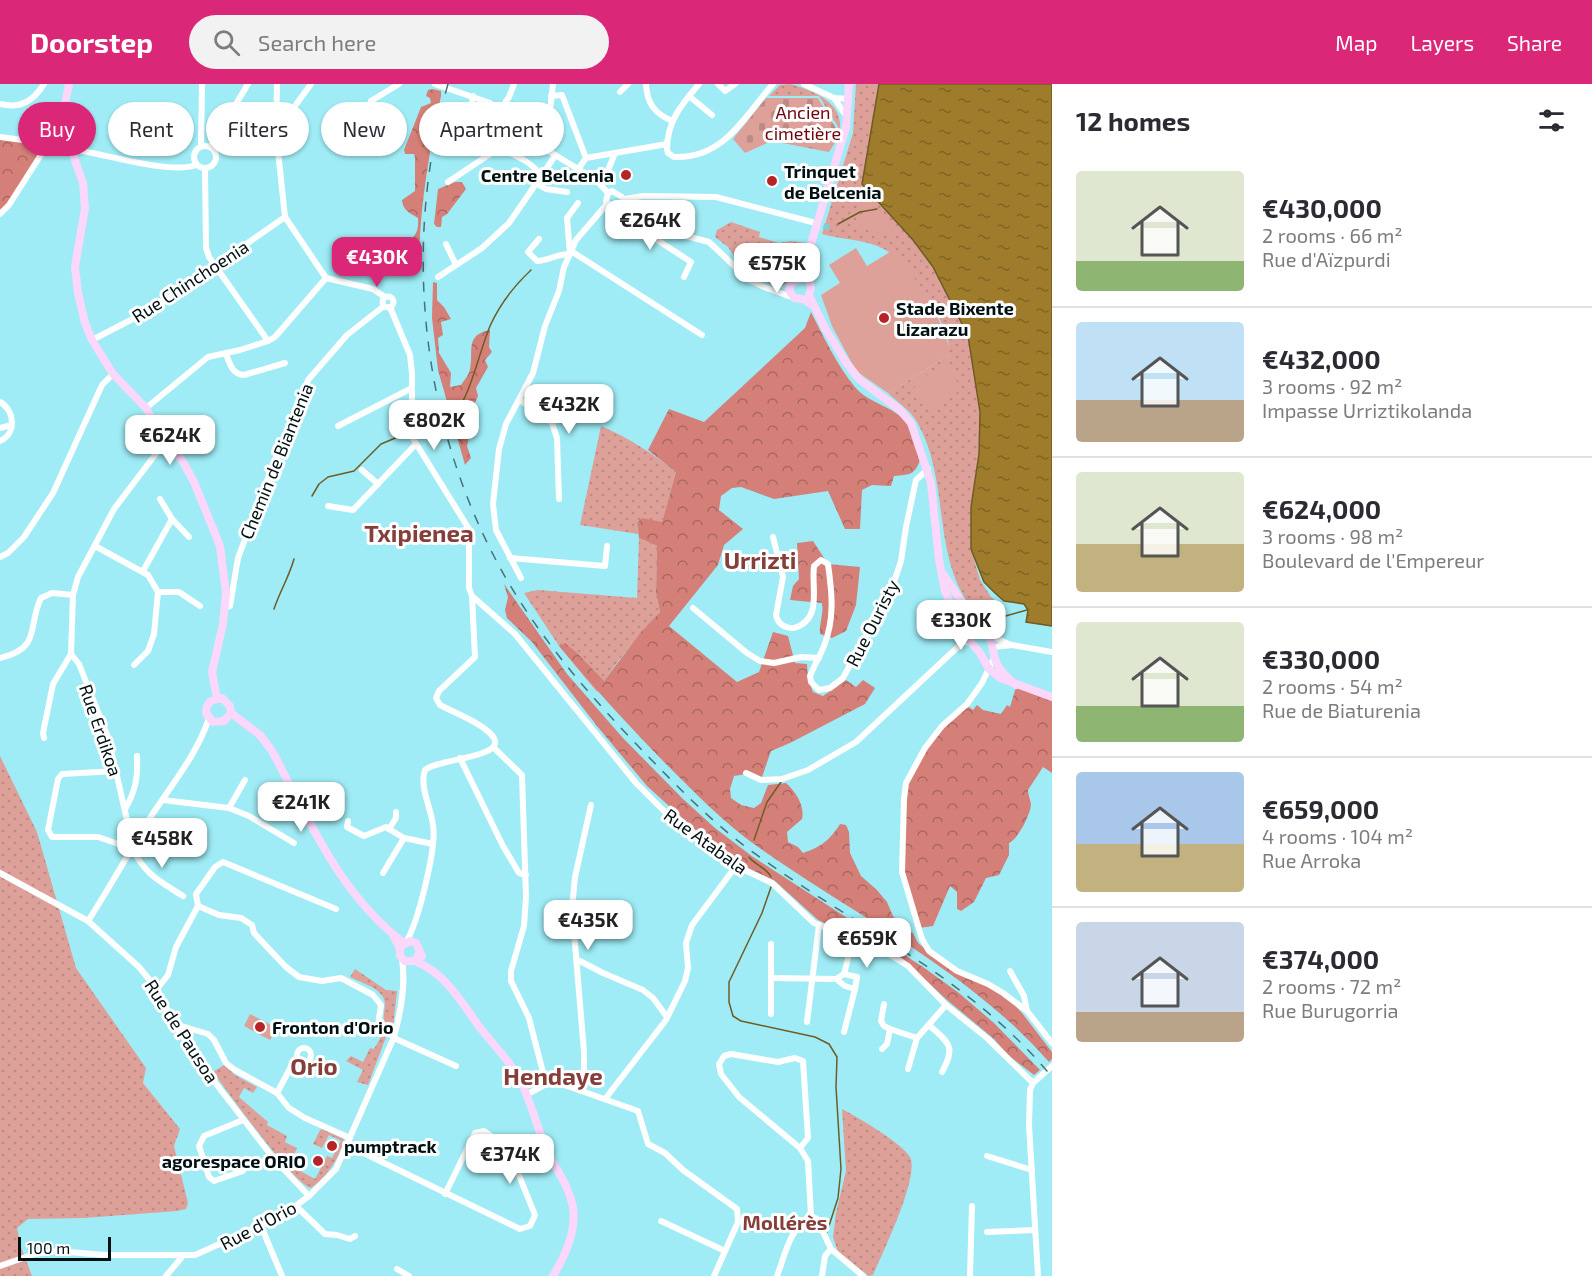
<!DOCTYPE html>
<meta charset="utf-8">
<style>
:root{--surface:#fff;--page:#f2f2f3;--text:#2b2b33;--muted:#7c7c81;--line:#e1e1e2;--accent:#db2777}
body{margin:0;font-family:"Exo 2",sans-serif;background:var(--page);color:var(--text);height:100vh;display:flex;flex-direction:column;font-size:22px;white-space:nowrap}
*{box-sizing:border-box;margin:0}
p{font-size:20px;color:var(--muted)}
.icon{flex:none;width:33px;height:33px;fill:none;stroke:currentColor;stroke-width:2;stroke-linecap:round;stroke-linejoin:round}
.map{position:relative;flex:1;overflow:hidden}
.side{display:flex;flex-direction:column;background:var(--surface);width:540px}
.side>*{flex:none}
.banner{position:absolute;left:18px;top:18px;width:570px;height:54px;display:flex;gap:12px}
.scale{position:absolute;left:18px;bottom:15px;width:93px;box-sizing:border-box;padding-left:6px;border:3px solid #001013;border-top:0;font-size:16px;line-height:21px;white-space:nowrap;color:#001013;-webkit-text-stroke:4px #fefefe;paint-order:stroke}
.price{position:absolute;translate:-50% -51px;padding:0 14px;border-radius:12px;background:#fff;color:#222;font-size:20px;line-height:39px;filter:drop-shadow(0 2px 3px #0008)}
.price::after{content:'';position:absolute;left:50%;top:36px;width:18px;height:14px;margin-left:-9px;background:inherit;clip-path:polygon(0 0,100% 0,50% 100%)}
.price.current{background:var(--accent);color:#fff}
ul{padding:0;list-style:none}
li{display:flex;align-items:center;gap:18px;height:150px;padding:0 24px}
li+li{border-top:2px solid var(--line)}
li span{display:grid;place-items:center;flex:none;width:168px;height:120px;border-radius:6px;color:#555}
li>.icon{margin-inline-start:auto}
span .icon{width:72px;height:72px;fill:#fffc;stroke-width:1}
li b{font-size:26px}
h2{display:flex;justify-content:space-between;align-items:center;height:72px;padding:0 24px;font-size:26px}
.pill{padding:0 21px;border-radius:27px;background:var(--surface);box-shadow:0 2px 4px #0004;font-size:21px;line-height:54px}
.pill.current{background:var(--accent);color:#fff}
header{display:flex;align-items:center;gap:36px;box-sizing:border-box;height:84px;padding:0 30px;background:var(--accent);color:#fff}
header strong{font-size:28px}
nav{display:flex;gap:33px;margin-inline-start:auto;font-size:21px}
.search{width:420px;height:54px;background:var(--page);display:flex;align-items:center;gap:15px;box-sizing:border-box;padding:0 21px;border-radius:33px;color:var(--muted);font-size:22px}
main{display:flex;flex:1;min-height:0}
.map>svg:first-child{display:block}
.green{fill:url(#green-dots)}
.forest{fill:url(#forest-crowns)}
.cemetery{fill:url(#cemetery-stones)}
.pitch{fill:#dea19a}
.water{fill:url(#water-ripples);stroke:#6f5c24;stroke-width:1.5}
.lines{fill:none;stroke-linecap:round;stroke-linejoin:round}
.stream{stroke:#6f5c24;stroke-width:1.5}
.minor-tunnel{stroke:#87cbd4;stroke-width:6;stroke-dasharray:6 3;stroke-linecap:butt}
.minor{stroke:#fff;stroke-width:6}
.major{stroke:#fad7fb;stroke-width:8}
.rail{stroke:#477278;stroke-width:1.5;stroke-dasharray:10 10;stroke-linecap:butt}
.poi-dot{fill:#b52527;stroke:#fefefe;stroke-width:2}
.labels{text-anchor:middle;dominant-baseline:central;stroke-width:6;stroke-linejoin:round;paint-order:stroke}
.park-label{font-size:18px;fill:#6f040c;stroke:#fefefe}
.poi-label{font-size:18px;font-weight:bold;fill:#001013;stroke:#fefefe;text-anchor:start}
.street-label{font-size:18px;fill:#001013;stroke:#fefefe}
.neighbourhood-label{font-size:20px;font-weight:bold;fill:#863e39;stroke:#fefefe}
.district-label{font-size:24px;font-weight:bold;fill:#863e39;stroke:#fefefe}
</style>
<header>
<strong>Doorstep</strong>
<div class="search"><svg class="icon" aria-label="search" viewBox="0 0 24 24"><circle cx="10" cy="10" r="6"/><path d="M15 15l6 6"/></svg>Search here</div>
<nav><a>Map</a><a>Layers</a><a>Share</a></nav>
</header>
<main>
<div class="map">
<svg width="1052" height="1192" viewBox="0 0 1052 1192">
<defs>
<pattern id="green-dots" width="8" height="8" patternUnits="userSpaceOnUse" patternTransform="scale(1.5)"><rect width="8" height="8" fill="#dea19a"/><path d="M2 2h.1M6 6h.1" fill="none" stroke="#bd8a84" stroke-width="1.8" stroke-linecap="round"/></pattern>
<pattern id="forest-crowns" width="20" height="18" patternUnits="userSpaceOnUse" patternTransform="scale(1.5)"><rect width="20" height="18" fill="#d48078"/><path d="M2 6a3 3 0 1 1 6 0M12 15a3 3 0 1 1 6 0" fill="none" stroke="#aa6761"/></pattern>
<pattern id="cemetery-stones" width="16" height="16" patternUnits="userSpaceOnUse" patternTransform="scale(1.5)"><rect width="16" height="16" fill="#dea19a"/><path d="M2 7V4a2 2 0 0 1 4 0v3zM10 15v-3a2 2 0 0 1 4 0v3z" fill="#bd8a84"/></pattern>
<pattern id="water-ripples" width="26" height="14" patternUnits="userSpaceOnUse" patternTransform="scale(1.5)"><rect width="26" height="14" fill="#9e7c2b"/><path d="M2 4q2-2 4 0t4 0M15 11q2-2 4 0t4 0" fill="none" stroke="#7e6424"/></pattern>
</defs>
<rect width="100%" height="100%" fill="#9fecf6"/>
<g class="green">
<path d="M790,0C814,7 843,18 840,46L819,12H769L780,1Z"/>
<path d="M856,0H879L869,57L913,156L933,183L968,253L980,328L979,370L971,423V465L980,496L991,513L1006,525L988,534H980C928,479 953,401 917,338C911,327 897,318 888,309L948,272C956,246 907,178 884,165C865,155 843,156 822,150L853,49Z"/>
<path d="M731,138L760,148L759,153L779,159L791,157L807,159L800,178L799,190C790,193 786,203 776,203L742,184L728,163L715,153L717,146Z"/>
<path d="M601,342C629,354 652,369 676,388L662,438L637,439L638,450L580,441Z"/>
<path d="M639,454L657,462L656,509L660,528C637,553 615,579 597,608L559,562L524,509L538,506L637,514Z"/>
<path d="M0,672L37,748L76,884L146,984L143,999L180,1045L174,1062L188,1119L186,1125L177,1127L84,1134L28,1135L17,1144L21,1163L32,1192H0Z"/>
<path d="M355,885L386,906L397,907L393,943L390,944C377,937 389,924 383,913C377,903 360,898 350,893Z"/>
<path d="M382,951L386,953L368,1001L357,998L363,986L346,977L351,972L363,978L370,964L374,965Z"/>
<path d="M224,981L235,991L257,1003L253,1009L244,1004L239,1013L268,1038L267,1041L287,1052L285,1058L297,1064L291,1076L295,1079L293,1083L315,1095L327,1072L332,1074L341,1057L329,1051L322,1064L313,1060L320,1046L322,1045L344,1055C340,1073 327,1093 311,1104C294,1101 228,1008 213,988Z"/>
<path d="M842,1025C857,1033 902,1059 910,1073C920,1092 882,1170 873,1191L869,1192L838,1168L833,1153L836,1129L846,1087Z"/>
</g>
<g class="forest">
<path d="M433,5L441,7V12C429,69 419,126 419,184L416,187L414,164L406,165L402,161C415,154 419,149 418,134C410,129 403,127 402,116L415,107V73L414,70H405L404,66L421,23L431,19L430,14L426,12L428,6Z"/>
<path d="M0,53L30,57L44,66L0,130Z"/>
<path d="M455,98H462L466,105L447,130L442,133L441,143H437L434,140L438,105Z"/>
<path d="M433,198L437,199V216L444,223L451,235L441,238L443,251L438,254L439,269L451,289L450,303L461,301C465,295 469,291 470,285C474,268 464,251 490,246L489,263L492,268L485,276L488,283L476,304L478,312L470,330L469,353L467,362L471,374L465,381L438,286L432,234Z"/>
<path d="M811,228C823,252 838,283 855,303C869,320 895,322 907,340C914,349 917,364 921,374C914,392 911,390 894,392L891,402L872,401L862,406L860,445H845L828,407L774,415L741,403L732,404L721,412L719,426L743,445L724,461L718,481L669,542L737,598L759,588L773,548L788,552L795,579L807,580L808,595L813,608L823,612L846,596L856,603L863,596L875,604L865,620L790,659L771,667L761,696L746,690L734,692L730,705L731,714L741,721L754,724L761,719L768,701L786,699C796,708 805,722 802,735L787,748L788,758L798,763L803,769C821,763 830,756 840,740L846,741L849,748L850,769L861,792L877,806L887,818L893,832L905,847L913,849L918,859L943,879L1003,909L1022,929L1052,968V975L1049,978C968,886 859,834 761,765C726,741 696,710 666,680C629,642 593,603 559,562L565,559L577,569L604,597L641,548L660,528L656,509L657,462L639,454L637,439L642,434L662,438L676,388L648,366L669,325L704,338L805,244Z"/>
<path d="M813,457L828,480L860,483L856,521L846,547L832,554L820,550C819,539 824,530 822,519L790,516L793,502L799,495L797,459Z"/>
<path d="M504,500L567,590L623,654L683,715L715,744L753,773L923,883L959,909L994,939L1040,986L1034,991L1009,972L994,955L947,916L903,875L878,860L839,846L818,836L775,797L732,776L691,742L647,702L597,642L532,558L507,534L505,526L508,513Z"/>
<path d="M1016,603L1052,615V689L1043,683L1028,706C1028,711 1031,717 1031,721C1030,731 1018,755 1009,759V771L999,791L986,794L974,818L961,827L957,825V808L950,802L933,842L919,844L902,788L906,699L925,664L962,625L969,623L973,626L977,621L983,626L1001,630L1007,621L1010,623Z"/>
</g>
<path class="cemetery" d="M766,14H818L840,51L829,68L772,57L745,69L733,55Z"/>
<g class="pitch">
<path d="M867,117L894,144L890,151L859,143Z"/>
<path d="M856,164L867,182L890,168C923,199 936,223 950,266L948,272L888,309L856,287L832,242L821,211L840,199L829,181Z"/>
<path d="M946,279L955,290L959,306L953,313L927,325C919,318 913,310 915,298Z"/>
<path d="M250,930L277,944L270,956L244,942Z"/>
</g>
<path class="water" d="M879,0H1052V542L1026,538L1028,526L1024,520L1004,517L995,509L984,498L971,465V423L979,370L980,328L968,252L933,183L913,156L862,100Z"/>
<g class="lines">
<g class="stream">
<path d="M838,140L860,128L877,125"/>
<path d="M456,330C473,302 478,272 490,242C499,222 515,201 531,186"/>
<path d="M417,345L441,336"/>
<path d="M312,412L319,400L328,393L354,387L381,360L405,350"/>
<path d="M274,525C280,507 289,493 294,475"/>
<path d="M1002,533L1027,526"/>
<path d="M754,756L767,718L781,698"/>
<path d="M749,773C755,781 767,784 771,793"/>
<path d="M771,803L762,829L729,898V918L733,932L741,937L815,953L829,960L837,973L836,1003L841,1085L838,1114L827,1148"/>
</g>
<path class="minor-tunnel" d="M815,139L830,144"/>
<g class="minor">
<path d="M277,0L276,48L285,133L326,194L373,205L385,213"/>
<path d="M435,0L490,19L547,66L596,96L608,109"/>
<path d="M646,0C647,19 654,29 672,37"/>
<path d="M699,0C682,20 667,37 667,65L668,69L674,73C724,75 744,33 773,0"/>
<path d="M718,0L725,7L735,0"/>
<path d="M804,0L834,14L849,15"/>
<path d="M620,8L628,0"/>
<path d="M473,12L471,25L485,34C484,59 506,66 524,76C531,80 536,86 542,91"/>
<path d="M551,12L562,11L586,74"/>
<path d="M689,12L712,31"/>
<path d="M834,14L847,33"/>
<path d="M0,20C21,25 33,17 44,0"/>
<path d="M500,26L509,13L514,0"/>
<path d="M517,40L522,34L549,33"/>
<path d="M276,48L311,0"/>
<path d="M0,53L30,57L48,54"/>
<path d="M354,53L366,35V27L371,17L399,0"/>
<path d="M468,56L484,43"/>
<path d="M495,58L512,44"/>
<circle cx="205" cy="73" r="11"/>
<path d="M201,62L202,0"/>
<path d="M210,63L248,0"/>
<path d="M71,65C102,69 170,91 196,81"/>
<path d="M547,66L552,57L549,36L553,0"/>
<path d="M579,84L586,74L667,60"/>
<path d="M205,85L206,164L209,173L268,257"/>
<path d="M448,98L499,64"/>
<path d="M537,100L546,105L567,108"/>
<path d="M602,101L615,69"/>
<path d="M608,109L612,107L622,113L626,118L625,125L634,136L640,140L709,158L748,195L764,203L794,214"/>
<path d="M608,109L606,117L611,124L620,128L625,125"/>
<path d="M625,115L643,112L716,113L812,138"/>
<path d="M0,130L9,121L44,66L50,59"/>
<path d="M640,140L642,146L691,178L684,193"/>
<path d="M539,155L528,168L537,177C549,177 555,170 570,170L567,134L578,119"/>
<path d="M446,160L456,181"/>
<path d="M571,167L702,251"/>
<path d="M438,193L482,164L509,139L555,72"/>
<circle cx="388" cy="218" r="5.5"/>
<path d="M390,223L410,271L412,290V353L469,445V504L472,512L475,573L439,607L436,614L440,621C455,629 472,635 485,645C524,674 439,673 425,686C419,702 431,724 433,741C437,763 418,839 406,858"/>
<path d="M92,256L156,223L285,133"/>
<path d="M226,270C230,280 232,290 244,291L285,279"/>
<path d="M520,316L552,339L557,354L559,415"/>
<path d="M0,318C15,326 17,350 0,357"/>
<path d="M146,324L208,273L240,266L268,257L275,253L326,194"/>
<path d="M338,342L412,304"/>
<path d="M0,344L11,341"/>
<path d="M362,386L378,400"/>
<path d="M160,415L172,435L189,453"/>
<path d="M328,422L353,426L416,360"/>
<path d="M773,453L783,493L776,531C778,541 785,544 794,544C823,535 811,504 814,482L821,476L828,480C832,509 835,534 824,562C820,572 814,582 810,592L811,598L819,606L830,604L843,594L893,501L901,477L906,443L916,396L928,385"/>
<path d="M95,462L148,491L158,508L154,550L148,567L134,581"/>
<path d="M0,473L8,469L24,453L53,409L102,301L113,290"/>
<path d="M510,474L605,482L607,462"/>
<path d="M143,487L172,435"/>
<path d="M521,494L496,446L493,420L499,365L506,340L533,289L545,242L559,207L564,183L570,170L576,156L607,120"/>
<path d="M158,508H179L200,522"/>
<path d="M472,512L515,550L636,699L663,726L736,782L772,799L814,839L881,865L908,882L946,921L987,954L1033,999"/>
<path d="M225,524L230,522L238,474L279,365L303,312L308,296L347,251L384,222"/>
<path d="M693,524L747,569L760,577L774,579L801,573L819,574"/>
<path d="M989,551L1011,561"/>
<path d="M993,563L1012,561L1052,568"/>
<path d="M71,570L73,511L78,493L114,425L164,359"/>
<path d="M71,570L79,580L108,653L130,749L136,758"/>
<path d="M0,574C42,564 27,543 41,514L52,509L73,511"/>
<path d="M994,574L982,599L967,620L942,642L925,664L906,699L904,715L902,788L922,855L929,867L957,887L988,900L1003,909L1027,927L1052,959"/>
<path d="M44,654L43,649L53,600L71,570"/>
<path d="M494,664L522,691L526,813L524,842L511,887V897L529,934L546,1000"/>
<path d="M460,674L503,762L519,789L526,791"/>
<path d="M117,687L62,690L58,695L48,746L52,753H98L133,765C145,791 160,797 183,812"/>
<path d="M746,689L761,696L782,695L808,686L856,658L962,559L970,557"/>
<path d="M163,716L229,724L249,732L294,759"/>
<path d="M229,724L245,696"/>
<path d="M125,725C136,707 138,692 137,672"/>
<path d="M348,737L347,743L364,752L386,743L389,745L396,734V728"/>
<path d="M404,754L433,760"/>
<path d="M0,789L88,837L139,883L157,905L174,939L200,979L274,1075L309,1112"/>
<path d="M383,789L404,754L389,745"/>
<path d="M198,822L196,810L215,783L223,778L336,825"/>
<path d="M88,837C108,806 126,774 145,742C166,707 196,674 209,634"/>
<path d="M576,875L603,889L643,906L653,914L667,933"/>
<path d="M1010,887L1024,912L1027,927"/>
<path d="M844,890L857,893L855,905"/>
<path d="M771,894L836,895"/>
<path d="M157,905L168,891L176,863L198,822L219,831L241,834L252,841L254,849L286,883L299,893L322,897L341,894L373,911L381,921L378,941L396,955L456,982"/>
<path d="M771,930V860"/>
<path d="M807,938L819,841"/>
<path d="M175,940L208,950L214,956L226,979L235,986L277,1009L289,1024L305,1034L350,1054"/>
<path d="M929,941C948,959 957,961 942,988"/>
<path d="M890,945L917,954"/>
<path d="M844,948L855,905L845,902L836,895L844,890L853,855"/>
<circle cx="304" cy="971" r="7"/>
<path d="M882,965L887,960L890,945L884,942L881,937L884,920"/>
<path d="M908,985L917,954L946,921"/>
<path d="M581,1007L584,995V968L572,824L575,793L591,721"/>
<path d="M277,1009L293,979L298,976"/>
<path d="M526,1011L546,1000L556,998L638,1027L648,1060L665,1069L683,1086L737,1125L738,1138L714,1192"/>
<path d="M605,1015L666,936L685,897L688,884L686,859L692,841L736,782"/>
<path d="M347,1061L520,1145L530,1142L535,1131L508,1064L484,1047L475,1049L445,1110"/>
<path d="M987,1072L1032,1086"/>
<path d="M243,1077V1087L214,1097L209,1093L199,1062L204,1052L243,1036"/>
<path d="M296,1122L325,1150L337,1151L350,1155L355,1152"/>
<path d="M811,1132L817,1135L831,1165L863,1192"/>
<path d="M661,1137L725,1167"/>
<path d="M261,1142L282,1192"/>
<path d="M987,1148L1035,1146"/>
<path d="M0,1182L35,1170L57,1167L104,1171H195L282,1132L309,1112L336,1085L394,953C401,927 406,901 402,875"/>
<path d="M397,1185L409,1192"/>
<path d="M166,1192L182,1173"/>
<path d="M777,1192C785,1171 790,1143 811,1132L808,1077L800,1064L739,1013L721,990L719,980L724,972L731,970L778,978L795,974L803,977L808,1054L800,1064"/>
<path d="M822,1192L825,1172L831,1165"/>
<path d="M970,1192L972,1122"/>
<path d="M1038,1192L1029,1041L1030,1006L1033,999L1052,982"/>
</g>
<g class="major">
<path d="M849,0L846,43L808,170L806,186L811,204L809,211L825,244L845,277L859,295L900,326L911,339L931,399L939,476L945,507L956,533L970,551"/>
<circle cx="58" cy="53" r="10"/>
<path d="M60,44L69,0"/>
<path d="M64,60L71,65L83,99L85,124L75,183L78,209L85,239L92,256L113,290L146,324L164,359L182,376L194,398L220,462L226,509L223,540L212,588L217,614"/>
<path d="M806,186L800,195L792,198L789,206L794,214L803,215L812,221"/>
<path d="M944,491L979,545C996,551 990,567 997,580C1001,588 1009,595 1016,601"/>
<path d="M970,551V557L980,569L989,585L1000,594L1052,613"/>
<path d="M231,629L224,637L213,638L206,629L207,622L211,617L222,614L230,622L231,629L260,651L272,667C309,736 340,811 404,859"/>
<path d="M393,851L400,865V872L405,877H415L420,868"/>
<path d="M402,861L411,857L416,859L422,872"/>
<path d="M415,877C445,889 460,916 478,941C492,960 509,975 520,996C532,1019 537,1045 548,1069C557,1087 569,1102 573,1123C577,1147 565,1172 553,1192"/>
</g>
<path class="rail" d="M448,0C399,169 423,361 516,511C551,567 594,616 639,663C675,700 709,736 750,766C853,842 969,892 1052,993"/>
</g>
<g class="poi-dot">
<circle cx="626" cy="91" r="6"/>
<circle cx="772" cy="97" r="6"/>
<circle cx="884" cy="234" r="6"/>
<circle cx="260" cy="943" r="6"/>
<circle cx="332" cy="1062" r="6"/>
<circle cx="318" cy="1077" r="6"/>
</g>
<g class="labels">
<g class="park-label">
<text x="803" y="28">Ancien<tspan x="803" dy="21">cimetière</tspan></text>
</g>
<g class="poi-label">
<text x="784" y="87">Trinquet<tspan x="784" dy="21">de Belcenia</tspan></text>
<text x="614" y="91" text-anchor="end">Centre Belcenia</text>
<text x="896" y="224">Stade Bixente<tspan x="896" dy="21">Lizarazu</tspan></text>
<text x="272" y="943">Fronton d'Orio</text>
<text x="344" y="1062">pumptrack</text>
<text x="306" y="1077" text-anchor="end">agorespace ORIO</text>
</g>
<g class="street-label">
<text transform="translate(190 197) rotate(-33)">Rue Chinchoenia</text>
<text transform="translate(276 377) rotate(-68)">Chemin de Biantenia</text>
<text transform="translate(872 539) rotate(-63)">Rue Ouristy</text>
<text transform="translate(101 646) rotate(71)">Rue Erdikoa</text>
<text transform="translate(706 757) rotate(36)">Rue Atabala</text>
<text transform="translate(182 947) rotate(57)">Rue de Pausoa</text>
<text transform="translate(258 1141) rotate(-28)">Rue d'Orio</text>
</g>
<g class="neighbourhood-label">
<text x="785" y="1138">Mollérès</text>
</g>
<g class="district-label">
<text x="419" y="448">Txipienea</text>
<text x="760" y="475">Urrizti</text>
<text x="314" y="981">Orio</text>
<text x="553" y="991">Hendaye</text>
</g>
</g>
</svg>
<div class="scale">100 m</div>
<b class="price" style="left:650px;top:167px">€264K</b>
<b class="price current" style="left:377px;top:204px">€430K</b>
<b class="price" style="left:777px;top:210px">€575K</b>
<b class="price" style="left:569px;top:351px">€432K</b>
<b class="price" style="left:434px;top:367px">€802K</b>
<b class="price" style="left:170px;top:382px">€624K</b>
<b class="price" style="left:961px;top:567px">€330K</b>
<b class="price" style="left:301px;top:749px">€241K</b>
<b class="price" style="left:162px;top:785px">€458K</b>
<b class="price" style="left:588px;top:867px">€435K</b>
<b class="price" style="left:867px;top:885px">€659K</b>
<b class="price" style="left:510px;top:1101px">€374K</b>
<div class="banner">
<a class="pill current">Buy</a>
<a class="pill">Rent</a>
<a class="pill">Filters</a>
<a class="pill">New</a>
<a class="pill">Apartment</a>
</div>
</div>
<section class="side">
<h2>12 homes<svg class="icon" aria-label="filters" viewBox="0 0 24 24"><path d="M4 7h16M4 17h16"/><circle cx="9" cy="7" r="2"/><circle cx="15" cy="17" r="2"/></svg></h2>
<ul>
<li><span style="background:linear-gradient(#dfe7d0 75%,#8fb573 0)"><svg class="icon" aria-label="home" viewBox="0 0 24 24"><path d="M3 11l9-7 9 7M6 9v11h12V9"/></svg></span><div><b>€430,000</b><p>2 rooms · 66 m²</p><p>Rue d'Aïzpurdi</p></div></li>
<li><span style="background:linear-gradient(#bfe0f5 65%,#b9a48a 0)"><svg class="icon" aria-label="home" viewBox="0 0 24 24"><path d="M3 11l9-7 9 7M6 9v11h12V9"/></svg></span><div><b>€432,000</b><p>3 rooms · 92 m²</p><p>Impasse Urriztikolanda</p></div></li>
<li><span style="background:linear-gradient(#dfe7d0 60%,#c2b280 0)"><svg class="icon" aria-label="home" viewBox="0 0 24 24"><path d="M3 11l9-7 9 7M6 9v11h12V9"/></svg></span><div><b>€624,000</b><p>3 rooms · 98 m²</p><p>Boulevard de l'Empereur</p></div></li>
<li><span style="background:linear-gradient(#dfe7d0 70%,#8fb573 0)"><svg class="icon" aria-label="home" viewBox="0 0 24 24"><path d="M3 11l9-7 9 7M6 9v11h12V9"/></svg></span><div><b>€330,000</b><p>2 rooms · 54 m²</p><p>Rue de Biaturenia</p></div></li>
<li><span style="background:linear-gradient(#a9c7e8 60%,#c2b280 0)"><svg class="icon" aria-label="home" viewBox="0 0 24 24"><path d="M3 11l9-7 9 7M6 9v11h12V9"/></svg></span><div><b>€659,000</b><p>4 rooms · 104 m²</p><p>Rue Arroka</p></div></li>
<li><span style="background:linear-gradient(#c9d6e8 75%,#b9a48a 0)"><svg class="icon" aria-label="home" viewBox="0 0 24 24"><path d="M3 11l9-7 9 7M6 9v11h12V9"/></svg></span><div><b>€374,000</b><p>2 rooms · 72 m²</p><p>Rue Burugorria</p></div></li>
</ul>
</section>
</main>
